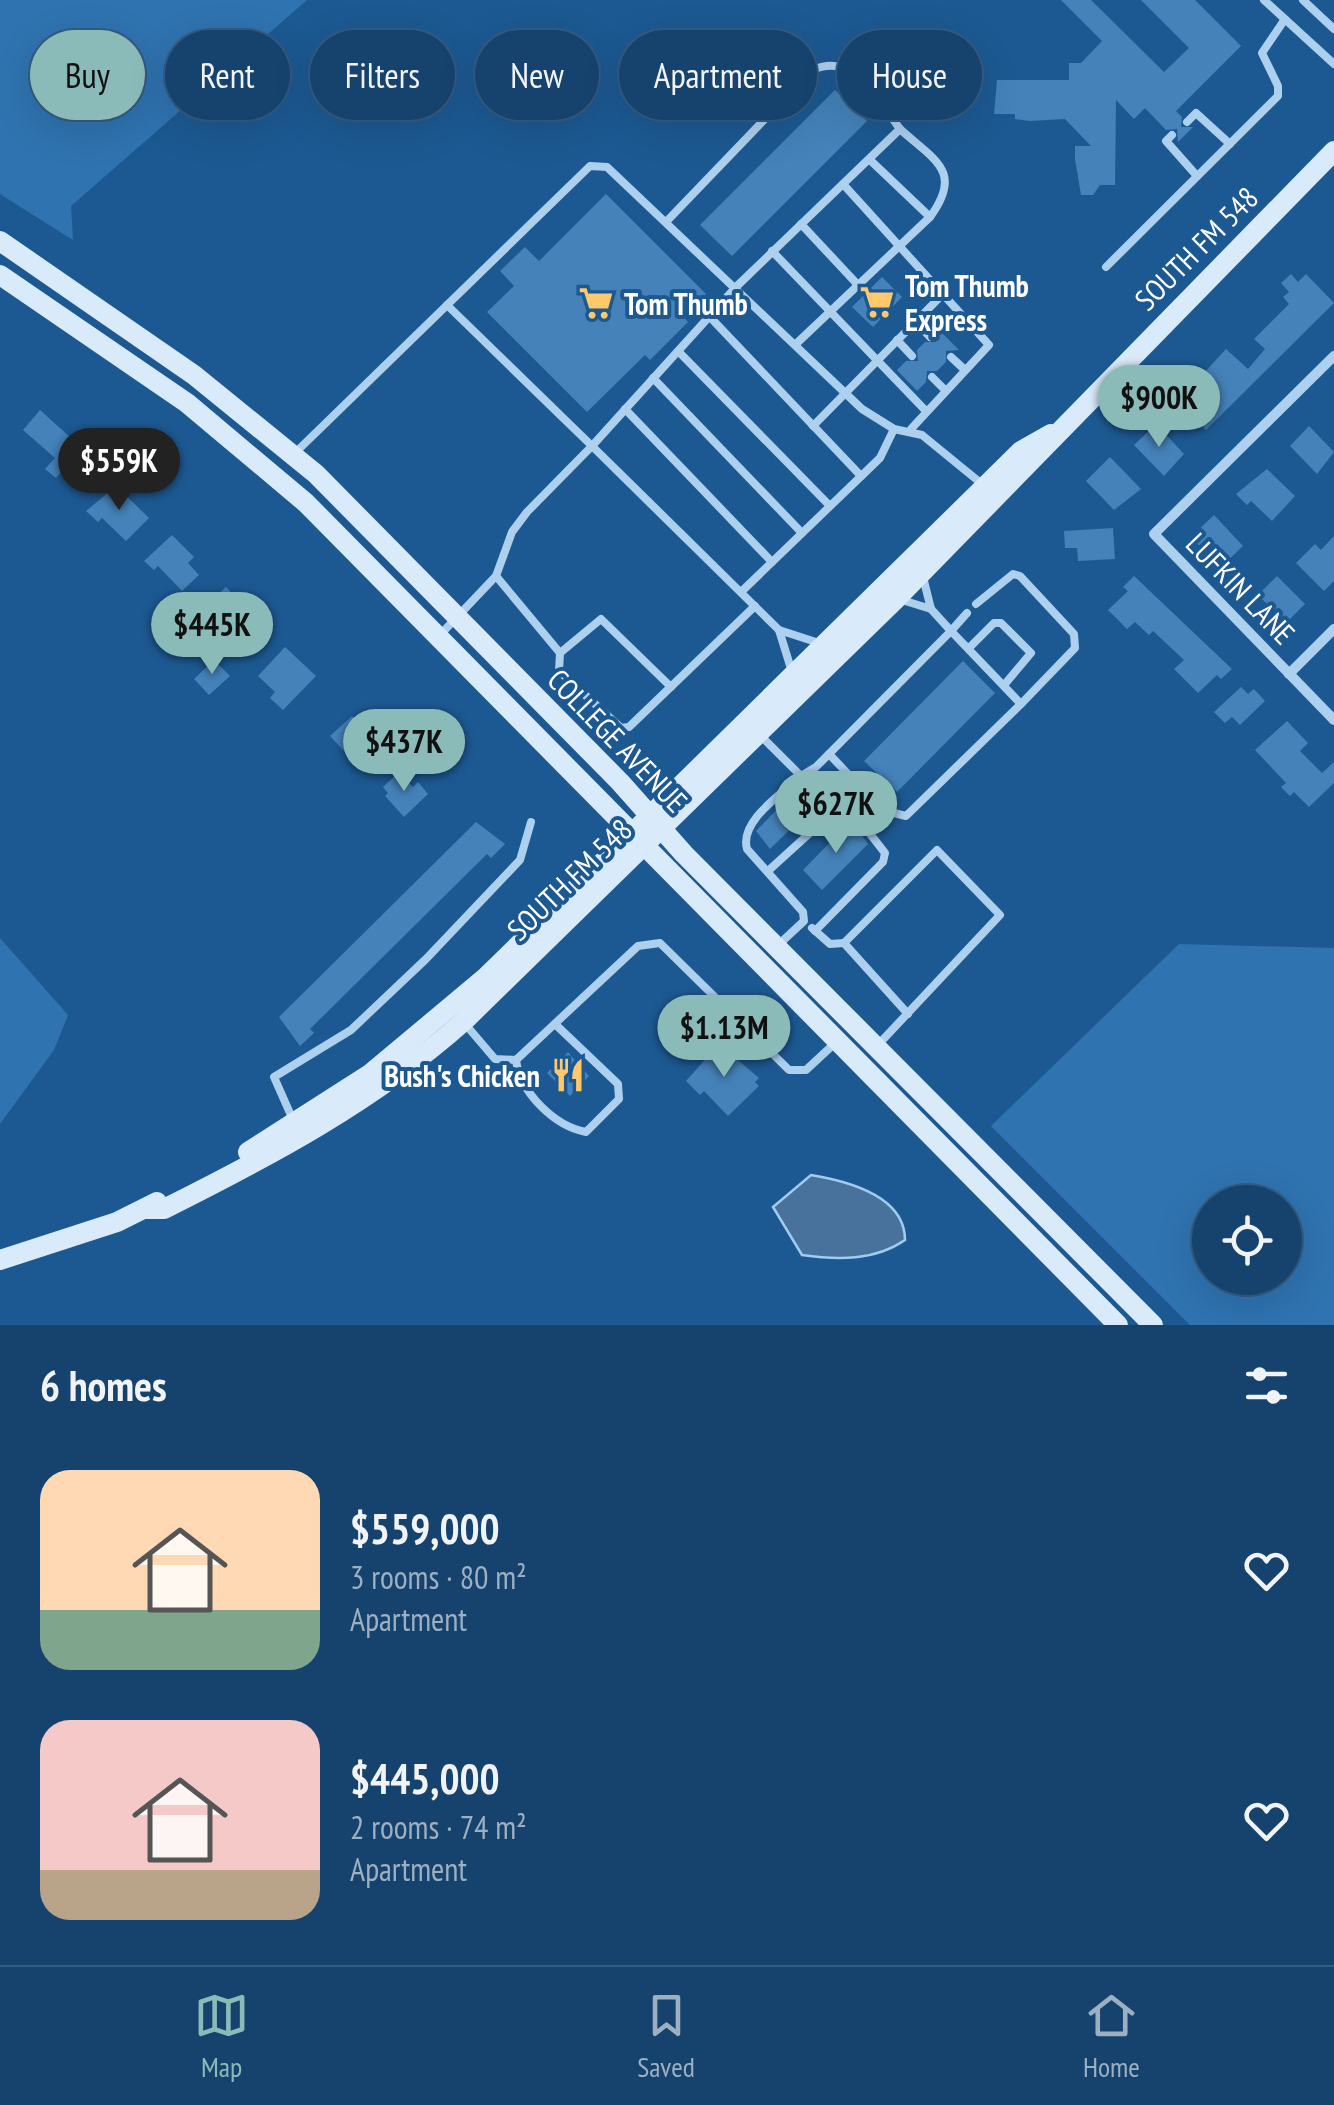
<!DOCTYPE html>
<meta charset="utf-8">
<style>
:root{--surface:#15436e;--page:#1e4a73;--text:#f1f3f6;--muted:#9db0c2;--line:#345c81;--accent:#8bbbb9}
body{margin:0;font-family:"PT Sans Narrow",sans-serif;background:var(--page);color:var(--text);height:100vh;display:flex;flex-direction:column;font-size:38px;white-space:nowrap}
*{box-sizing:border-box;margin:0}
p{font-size:32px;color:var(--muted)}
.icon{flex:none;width:55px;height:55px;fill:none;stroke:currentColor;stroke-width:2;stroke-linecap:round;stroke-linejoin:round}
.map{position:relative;height:1325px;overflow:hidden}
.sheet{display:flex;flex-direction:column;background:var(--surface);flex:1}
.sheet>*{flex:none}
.guide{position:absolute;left:30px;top:30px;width:1275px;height:90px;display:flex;gap:20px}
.controls{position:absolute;left:1192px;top:1185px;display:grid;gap:20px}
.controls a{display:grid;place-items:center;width:110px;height:110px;border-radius:50%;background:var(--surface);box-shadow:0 10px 40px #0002,0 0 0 2px var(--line);font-size:50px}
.price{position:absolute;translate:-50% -85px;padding:0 22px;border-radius:35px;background:var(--accent);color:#111;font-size:32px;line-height:65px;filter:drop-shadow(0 2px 5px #0008)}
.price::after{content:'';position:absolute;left:50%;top:60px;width:30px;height:22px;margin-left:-15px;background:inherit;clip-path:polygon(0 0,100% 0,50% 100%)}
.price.selected{background:#222;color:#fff}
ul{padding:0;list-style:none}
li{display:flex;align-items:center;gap:30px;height:250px;padding:0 40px}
li span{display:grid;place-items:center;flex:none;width:280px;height:200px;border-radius:30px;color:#555}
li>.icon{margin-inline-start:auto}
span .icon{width:120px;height:120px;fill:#fffc;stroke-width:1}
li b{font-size:42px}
h2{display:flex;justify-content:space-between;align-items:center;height:120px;padding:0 40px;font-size:42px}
.tag{padding:0 35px;border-radius:45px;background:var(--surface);box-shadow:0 10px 40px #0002,0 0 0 2px var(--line);font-size:35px;line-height:90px}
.tag.selected{background:var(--accent);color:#111}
.tabs{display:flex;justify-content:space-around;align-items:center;height:140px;border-top:2px solid var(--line);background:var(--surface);font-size:28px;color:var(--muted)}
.tabs a{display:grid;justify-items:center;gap:5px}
.tabs .selected{color:var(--accent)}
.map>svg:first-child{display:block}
.green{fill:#2f73b0;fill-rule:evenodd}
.water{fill:#48729b;stroke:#9fccf0;stroke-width:2.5}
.building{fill:#4482b9}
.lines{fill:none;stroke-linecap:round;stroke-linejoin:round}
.service{stroke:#acd0ee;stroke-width:8}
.minor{stroke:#acd0ee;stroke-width:10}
.secondary{stroke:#d9eafa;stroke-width:20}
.labels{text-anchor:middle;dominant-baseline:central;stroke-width:8;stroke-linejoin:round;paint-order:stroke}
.street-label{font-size:30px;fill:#fff;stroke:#1c5992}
.poi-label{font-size:30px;font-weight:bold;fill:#fff;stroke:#1c5992;text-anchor:start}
</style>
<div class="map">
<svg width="1334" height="1325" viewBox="0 0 1334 1325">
<rect width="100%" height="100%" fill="#1c5992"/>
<g class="green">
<path d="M0,0H307L71,206L73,240L0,194Z"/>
<path d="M0,938L68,1015L54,1050L0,1124Z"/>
<path d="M1179,944L1334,948V1325H1190L991,1126ZM1210,1202H1285V1278H1210Z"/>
</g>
<path class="water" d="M811,1175C847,1181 905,1195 905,1240C875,1261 837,1260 802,1255L773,1207Z"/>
<g class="building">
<path d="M1061,0H1091L1164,72L1189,48L1141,0H1195L1241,46L1176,111L1182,117L1181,127H1193L1178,142L1177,129L1166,130L1145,108L1134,119L1116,100L1115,185H1100L1093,195H1081L1075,159V146H1091L1065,119L1030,121L1015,119V114H994L997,80H1069V63H1081L1102,41Z"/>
<path d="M835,90L867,121L732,256L700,225Z"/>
<path d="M606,194L706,294L683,316L688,322L650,360L645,355L587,412L487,312L514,286L500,271L525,247L539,261Z"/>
<path d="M1291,274L1298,282L1306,274L1334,303L1206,430L1178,401L1226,349L1248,369L1265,349L1254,339L1289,304L1283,297L1289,292L1281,283Z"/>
<path d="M882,277L902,297L873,327L852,307Z"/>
<path d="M938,329L959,350L946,351V362L937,371H927L926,382L917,391L897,370L906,361H918L917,350L925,342H936Z"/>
<path d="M40,410L82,448L56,478L45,469L55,458L23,430Z"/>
<path d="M1156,424L1184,454L1164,476L1134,445Z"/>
<path d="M1309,426L1334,452L1317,474L1290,446Z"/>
<path d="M1110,457L1141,489L1114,510L1086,481Z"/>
<path d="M1267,469L1295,496L1272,521L1251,501L1247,505L1236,494Z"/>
<path d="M116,486L149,518L126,541L102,518L98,522L86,511Z"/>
<path d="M1214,515L1243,546L1220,568L1191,537Z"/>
<path d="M1113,528L1115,559L1078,561L1077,548H1065L1064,531Z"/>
<path d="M172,535L194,557L188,563L199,575L182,591L158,566L154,570L144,561Z"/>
<path d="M1334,536V581L1324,591L1296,563L1315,544L1321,550Z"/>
<path d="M1134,576L1232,669L1221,679L1217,675L1198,693L1174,669L1184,660L1153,631L1149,635L1135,622L1127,629L1108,610L1128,591L1123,587Z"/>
<path d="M1277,576L1305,604L1286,623L1258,595Z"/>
<path d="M226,587L245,607L239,612L246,619L236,627L241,642L229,654L194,616Z"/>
<path d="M285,647L316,676L283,710L270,698L275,692L258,676Z"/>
<path d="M214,660L230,676L209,695L194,679Z"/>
<path d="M963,661L995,693L897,792L864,761Z"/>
<path d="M1241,687L1248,694L1254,689L1265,701L1240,725L1232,717L1225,723L1214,712Z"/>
<path d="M352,716L377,743L355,763L330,736Z"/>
<path d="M1287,721L1308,743L1300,751L1322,773L1334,762V783L1309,807L1294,792L1290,796L1281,787L1286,783L1255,750Z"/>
<path d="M399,772L413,787L418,782L428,794L404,817L385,796L388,793L383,787Z"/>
<path d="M794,792L811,809L770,849L756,831Z"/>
<path d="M851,821L868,844L822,890L803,870Z"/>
<path d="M476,822L505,844L491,858L487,854L399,941L310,1029L314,1033L300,1046L279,1017Z"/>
<path d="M719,1044L759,1078L755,1082L759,1086L728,1116L704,1091L700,1095L686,1081Z"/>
<path d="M568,1052L589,1076L570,1096L547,1073Z"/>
</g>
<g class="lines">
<g class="service">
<path d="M1264,0L1334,64"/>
<path d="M1303,0L1334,29"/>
<path d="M1187,122L1196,113L1230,144"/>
<path d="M1172,135L1166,141L1197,176"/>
<path d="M869,159L930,217"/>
<path d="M843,184L989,345L911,429"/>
<path d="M666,222L812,70C855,51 877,98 900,129L736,287L592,446L779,630"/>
<path d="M801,224L858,285"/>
<path d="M772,251L925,410"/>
<path d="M1106,267L1278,96V86L1262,53L1285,19"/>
<path d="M709,316L861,476"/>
<path d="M916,322L930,337"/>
<path d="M897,340L912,356"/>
<path d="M797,343L930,217C964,171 934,160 900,129"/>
<path d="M678,351L830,506"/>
<path d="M951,357L965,370"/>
<path d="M932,377L946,391"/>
<path d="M653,378L802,533"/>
<path d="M625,409L772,562"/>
<path d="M813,426L941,296"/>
<path d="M295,453L590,166L607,167L862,409L894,429L922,435L982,484"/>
<path d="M496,576L560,653L559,671L621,728L629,727L755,606"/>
<path d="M741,592L880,458L894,429"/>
<path d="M902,600L931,609"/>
<path d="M976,604L1013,574L1020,576L1074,634L1075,648L1021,704"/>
<path d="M439,636L496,576L512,532L527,512L592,446L447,305"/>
<path d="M969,648L994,623H1001L1031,653L1005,684"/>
<path d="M560,653L601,619L671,687"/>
<path d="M792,672L779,630L819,643"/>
<path d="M760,735L801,776C782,794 739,821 747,849L803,912L804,921L776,947"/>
<path d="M829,754L882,810L906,816L1021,704L951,631L967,613"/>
<path d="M768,871L834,811"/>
<path d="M812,928L830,944L844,943"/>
<path d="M815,931L883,862L885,853L846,803L834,811L801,776L816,767L951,631L931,609L923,577"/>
<path d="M466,1025L495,1059L516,1060L638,946L660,943L789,1070H806L834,1044"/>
<path d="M876,1047L1000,915L937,850L844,943L908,1014"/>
<path d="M516,1060C520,1092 554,1126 586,1132L619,1099L618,1084L555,1024"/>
<path d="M293,1120L274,1077L351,1030L426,959L520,860L531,822"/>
</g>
<g class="minor">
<path d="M1334,356L1154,534L1334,720"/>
<path d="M1289,674L1334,629"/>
</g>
<g class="secondary">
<path d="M0,241L194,375L316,474L620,782L684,854L1153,1325"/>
<path d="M0,275L187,403L306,503L1118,1325"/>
<path d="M248,1152L370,1074L486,977L1021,451L1051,434"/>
<path d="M147,1209H164C270,1156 374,1101 464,1021L897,598L1334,151"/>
<path d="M0,1260L117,1222L157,1202"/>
</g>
</g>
<defs>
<g id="supermarket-bare" transform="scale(2.7)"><path d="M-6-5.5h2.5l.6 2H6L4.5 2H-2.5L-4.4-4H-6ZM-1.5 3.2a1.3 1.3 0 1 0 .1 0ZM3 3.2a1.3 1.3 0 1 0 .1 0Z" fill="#ffc86a" stroke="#1c5992" stroke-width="2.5" paint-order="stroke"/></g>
<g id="restaurant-bare" transform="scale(2.7)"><path d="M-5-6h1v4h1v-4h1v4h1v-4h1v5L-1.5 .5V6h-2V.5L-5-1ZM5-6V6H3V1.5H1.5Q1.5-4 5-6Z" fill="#ffc86a" stroke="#1c5992" stroke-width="2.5" paint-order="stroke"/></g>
</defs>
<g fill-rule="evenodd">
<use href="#supermarket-bare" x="877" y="302"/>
<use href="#supermarket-bare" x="596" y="303"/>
<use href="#restaurant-bare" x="568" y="1075"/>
</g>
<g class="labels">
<g class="street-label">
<text transform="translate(1196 248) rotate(-45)">SOUTH FM 548</text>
<text transform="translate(1241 588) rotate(46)">LUFKIN LANE</text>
<text transform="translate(618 740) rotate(46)">COLLEGE AVENUE</text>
<text transform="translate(569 879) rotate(-44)">SOUTH FM 548</text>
</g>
<g class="poi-label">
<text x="905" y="285">Tom Thumb<tspan x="905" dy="34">Express</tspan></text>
<text x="624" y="303">Tom Thumb</text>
<text x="540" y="1075" text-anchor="end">Bush's Chicken</text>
</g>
</g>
</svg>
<div class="controls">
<a><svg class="icon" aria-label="locate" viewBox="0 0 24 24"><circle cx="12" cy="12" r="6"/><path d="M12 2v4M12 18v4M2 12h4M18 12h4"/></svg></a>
</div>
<b class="price" style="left:1159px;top:450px">$900K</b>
<b class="price selected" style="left:119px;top:513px">$559K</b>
<b class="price" style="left:212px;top:677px">$445K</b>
<b class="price" style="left:404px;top:794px">$437K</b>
<b class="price" style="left:836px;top:856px">$627K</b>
<b class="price" style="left:724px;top:1080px">$1.13M</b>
<div class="guide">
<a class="tag selected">Buy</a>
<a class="tag">Rent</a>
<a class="tag">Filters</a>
<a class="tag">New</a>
<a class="tag">Apartment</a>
<a class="tag">House</a>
</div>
</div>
<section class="sheet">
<h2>6 homes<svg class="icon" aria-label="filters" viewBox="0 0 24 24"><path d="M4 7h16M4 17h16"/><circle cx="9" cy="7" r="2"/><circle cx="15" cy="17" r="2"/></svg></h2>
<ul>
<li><span style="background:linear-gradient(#ffd9b3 70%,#7fa58c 0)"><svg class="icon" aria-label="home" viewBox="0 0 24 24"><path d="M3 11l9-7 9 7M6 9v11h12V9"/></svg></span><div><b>$559,000</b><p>3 rooms · 80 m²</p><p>Apartment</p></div><svg class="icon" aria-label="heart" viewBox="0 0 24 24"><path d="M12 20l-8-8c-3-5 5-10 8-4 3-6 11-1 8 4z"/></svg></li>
<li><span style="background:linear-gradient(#f6c9c9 75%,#b9a48a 0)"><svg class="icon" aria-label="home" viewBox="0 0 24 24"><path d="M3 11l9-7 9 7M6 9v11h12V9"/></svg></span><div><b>$445,000</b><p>2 rooms · 74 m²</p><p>Apartment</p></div><svg class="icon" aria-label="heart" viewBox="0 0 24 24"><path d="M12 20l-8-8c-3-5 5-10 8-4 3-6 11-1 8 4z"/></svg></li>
</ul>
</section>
<nav class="tabs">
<a class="selected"><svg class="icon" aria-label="map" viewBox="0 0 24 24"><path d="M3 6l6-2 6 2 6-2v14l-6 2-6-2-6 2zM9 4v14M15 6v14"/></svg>Map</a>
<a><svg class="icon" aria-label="saved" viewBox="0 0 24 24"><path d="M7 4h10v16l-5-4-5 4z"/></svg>Saved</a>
<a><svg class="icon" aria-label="home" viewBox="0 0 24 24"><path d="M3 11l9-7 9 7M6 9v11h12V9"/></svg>Home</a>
</nav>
